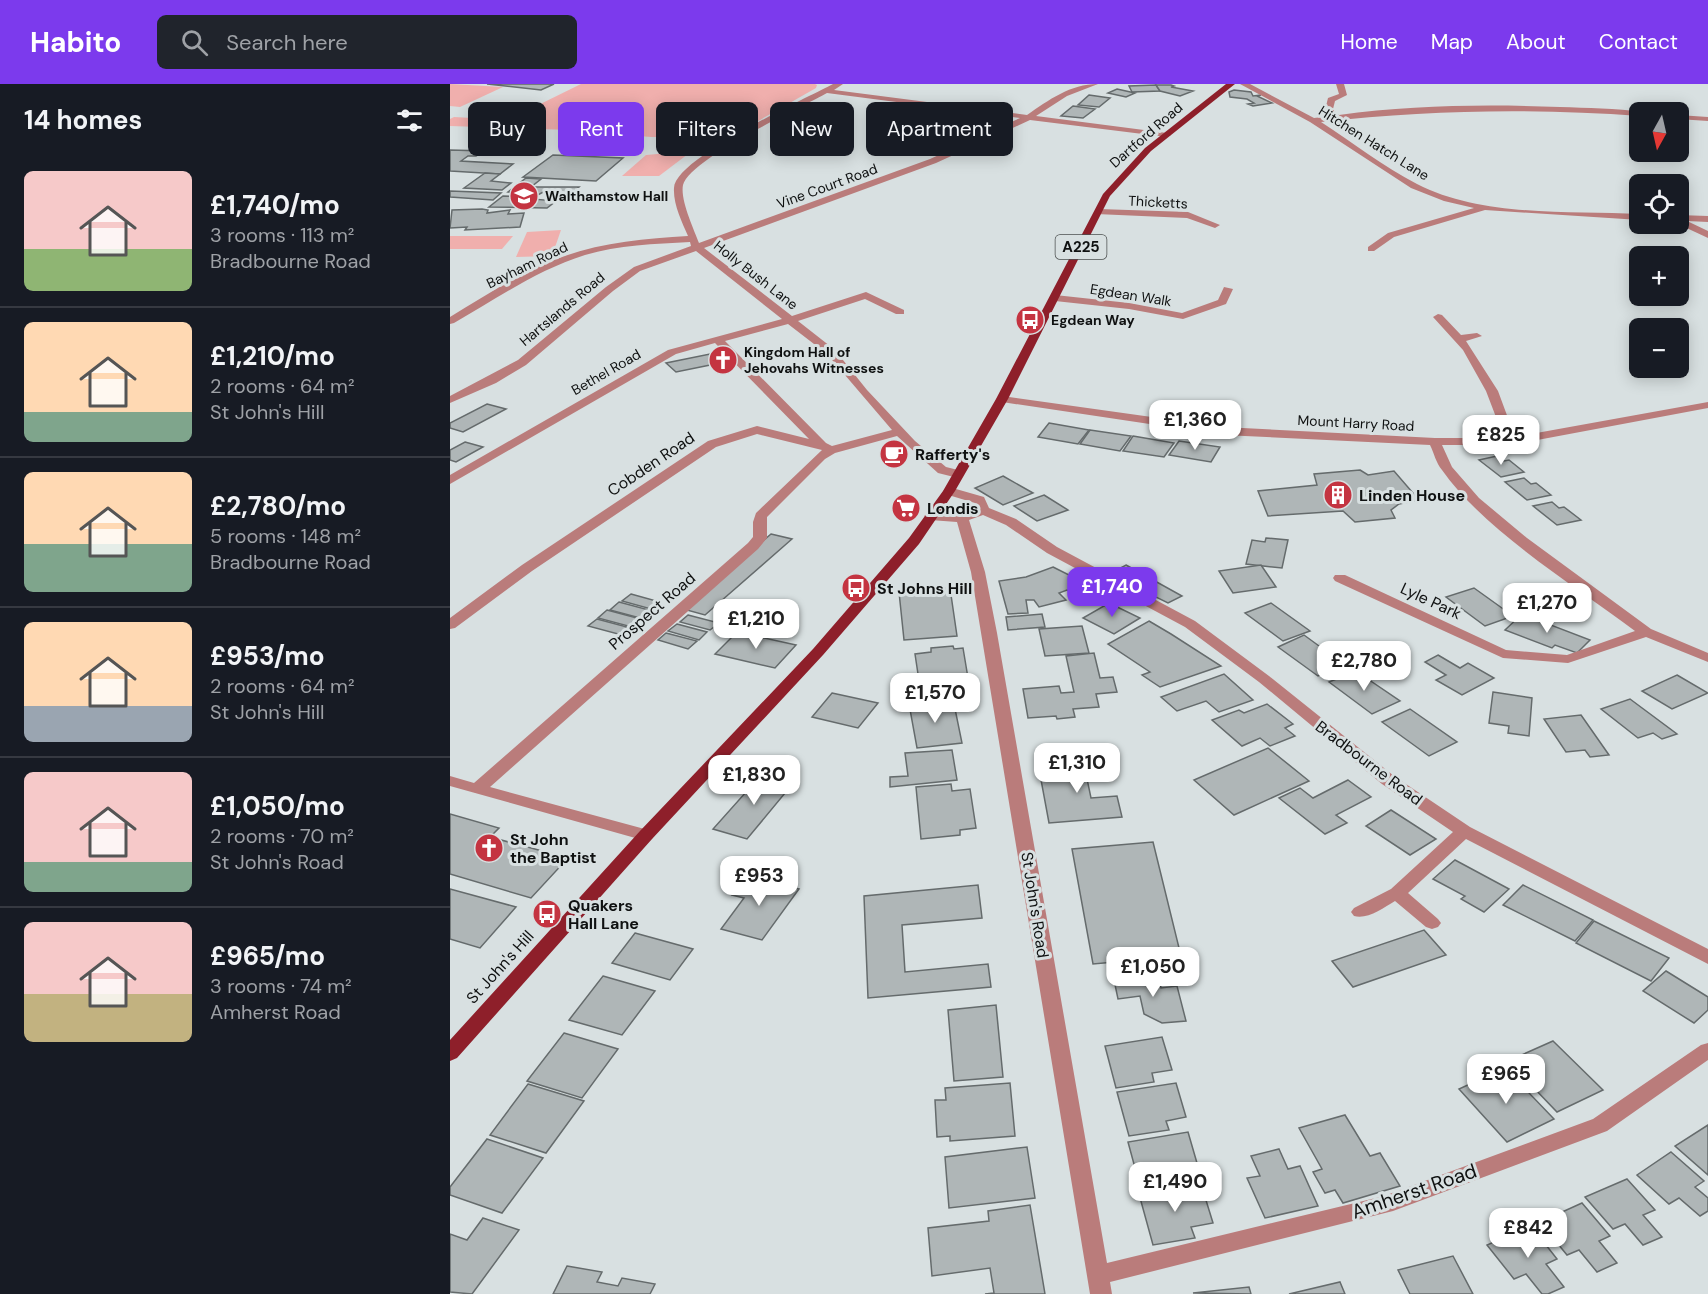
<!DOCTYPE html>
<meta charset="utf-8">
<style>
:root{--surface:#171b24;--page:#20242c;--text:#f1f3f6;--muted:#9ea1a6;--line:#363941;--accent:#7c3aed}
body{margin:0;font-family:"DM Sans",sans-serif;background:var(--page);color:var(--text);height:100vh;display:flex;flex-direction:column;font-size:22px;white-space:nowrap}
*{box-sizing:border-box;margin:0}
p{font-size:20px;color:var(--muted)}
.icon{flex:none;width:33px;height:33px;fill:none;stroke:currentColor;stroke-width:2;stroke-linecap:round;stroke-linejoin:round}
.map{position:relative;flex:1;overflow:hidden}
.sheet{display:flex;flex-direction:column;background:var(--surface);width:450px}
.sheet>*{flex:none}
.guide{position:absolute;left:18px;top:18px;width:570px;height:54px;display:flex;gap:12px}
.needle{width:39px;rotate:188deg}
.buttons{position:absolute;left:1179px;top:18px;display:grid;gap:12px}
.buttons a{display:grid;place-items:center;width:60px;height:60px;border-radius:9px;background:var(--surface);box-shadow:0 3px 15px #0003;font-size:30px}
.price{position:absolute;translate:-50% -51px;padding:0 14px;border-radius:12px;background:#fff;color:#222;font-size:20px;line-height:39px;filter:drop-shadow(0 2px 3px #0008)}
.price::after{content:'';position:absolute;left:50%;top:36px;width:18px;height:14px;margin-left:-9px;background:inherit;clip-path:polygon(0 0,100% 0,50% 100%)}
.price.on{background:var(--accent);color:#fff}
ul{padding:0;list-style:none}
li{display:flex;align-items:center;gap:18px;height:150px;padding:0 24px}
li+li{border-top:2px solid var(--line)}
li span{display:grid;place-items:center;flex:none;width:168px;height:120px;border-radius:9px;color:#555}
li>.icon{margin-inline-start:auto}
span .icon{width:72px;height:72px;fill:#fffc;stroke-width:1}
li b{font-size:26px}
h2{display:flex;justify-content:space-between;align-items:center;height:72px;padding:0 24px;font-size:26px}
.tag{padding:0 21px;border-radius:9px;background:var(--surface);box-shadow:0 3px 15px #0003;font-size:21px;line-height:54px}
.tag.on{background:var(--accent);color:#fff}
header{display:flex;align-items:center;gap:36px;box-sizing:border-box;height:84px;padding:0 30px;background:var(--accent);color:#fff}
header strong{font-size:28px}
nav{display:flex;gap:33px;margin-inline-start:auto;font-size:21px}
.search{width:420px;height:54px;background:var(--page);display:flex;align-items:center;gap:15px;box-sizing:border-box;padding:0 21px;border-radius:9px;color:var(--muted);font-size:22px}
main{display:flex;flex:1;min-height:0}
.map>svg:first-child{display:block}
.green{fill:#f0afad}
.building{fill:#afb6b7;stroke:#656b6c;stroke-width:1.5}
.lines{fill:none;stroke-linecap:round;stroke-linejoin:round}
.minor{fill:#ba7c7b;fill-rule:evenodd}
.primary{fill:#8e1f2a;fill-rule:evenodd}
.labels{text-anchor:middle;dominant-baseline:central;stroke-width:6;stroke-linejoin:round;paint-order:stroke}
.far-street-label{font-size:14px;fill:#0f1111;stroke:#d8e0e1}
.far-poi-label{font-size:14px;font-weight:bold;fill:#0f1111;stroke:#d8e0e1;text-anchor:start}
.shield{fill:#d8e0e1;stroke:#4b4f4f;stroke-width:1.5}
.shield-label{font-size:15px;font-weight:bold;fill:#0f1111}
.poi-label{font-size:16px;font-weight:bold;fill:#0f1111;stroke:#d8e0e1;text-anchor:start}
.street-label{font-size:16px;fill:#0f1111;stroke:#d8e0e1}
.near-street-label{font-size:20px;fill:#0f1111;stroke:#d8e0e1}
</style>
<header>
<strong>Habito</strong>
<div class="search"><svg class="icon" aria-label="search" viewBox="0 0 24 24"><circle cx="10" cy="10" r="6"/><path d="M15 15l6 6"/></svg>Search here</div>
<nav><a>Home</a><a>Map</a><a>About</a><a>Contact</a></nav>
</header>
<main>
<section class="sheet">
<h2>14 homes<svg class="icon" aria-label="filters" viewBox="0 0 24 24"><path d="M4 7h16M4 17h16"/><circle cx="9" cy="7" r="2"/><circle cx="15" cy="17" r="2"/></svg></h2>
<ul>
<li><span style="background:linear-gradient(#f6c9c9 65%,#8fb573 0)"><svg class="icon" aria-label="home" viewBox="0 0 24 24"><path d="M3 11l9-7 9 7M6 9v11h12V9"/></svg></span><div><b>£1,740/mo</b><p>3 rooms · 113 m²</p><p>Bradbourne Road</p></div></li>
<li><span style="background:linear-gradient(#ffd9b3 75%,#7fa58c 0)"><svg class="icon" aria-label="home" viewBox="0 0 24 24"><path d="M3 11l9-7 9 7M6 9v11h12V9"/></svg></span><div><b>£1,210/mo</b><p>2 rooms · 64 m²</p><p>St John's Hill</p></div></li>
<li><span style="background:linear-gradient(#ffd9b3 60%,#7fa58c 0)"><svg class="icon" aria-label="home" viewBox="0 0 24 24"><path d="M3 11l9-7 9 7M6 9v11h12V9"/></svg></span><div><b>£2,780/mo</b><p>5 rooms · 148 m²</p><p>Bradbourne Road</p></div></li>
<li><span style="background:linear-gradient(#ffd9b3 70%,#9aa5b1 0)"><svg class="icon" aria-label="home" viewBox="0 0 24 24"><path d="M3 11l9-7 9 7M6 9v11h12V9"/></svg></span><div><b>£953/mo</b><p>2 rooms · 64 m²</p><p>St John's Hill</p></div></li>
<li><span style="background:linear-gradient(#f6c9c9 75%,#7fa58c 0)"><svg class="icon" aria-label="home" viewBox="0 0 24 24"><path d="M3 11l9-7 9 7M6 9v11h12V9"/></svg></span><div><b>£1,050/mo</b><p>2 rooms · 70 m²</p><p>St John's Road</p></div></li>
<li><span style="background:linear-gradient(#f6c9c9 60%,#c2b280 0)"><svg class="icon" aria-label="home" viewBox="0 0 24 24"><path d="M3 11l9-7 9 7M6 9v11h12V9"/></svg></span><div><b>£965/mo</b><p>3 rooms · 74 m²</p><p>Amherst Road</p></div></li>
</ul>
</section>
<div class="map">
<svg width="1258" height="1210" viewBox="0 0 1258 1210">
<rect width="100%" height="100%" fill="#d8e0e1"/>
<g class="green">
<path d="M0,0L53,3L10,23L0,22Z"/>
<path d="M131,0H365L367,1L366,4L280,53H201L120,46L0,42V35L4,33L40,35L51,27L72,29Z"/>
<path d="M242,67L209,92H172L196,71Z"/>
<path d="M111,146L102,172L66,173L77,148Z"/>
<path d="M0,152H63L52,165H0Z"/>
</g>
<g class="building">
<path d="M37,0H104L91,6Z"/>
<path d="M706,1L710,7L682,8L679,2Z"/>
<path d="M706,1H721L724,2L721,3L743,7L730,12L710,7Z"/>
<path d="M667,5L685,9L676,13L658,9Z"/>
<path d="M784,6L801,8L803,12L811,11L807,12L822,19L803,22L798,20L804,19L797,15L780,13L779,8Z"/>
<path d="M639,11L660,14L649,23L628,21Z"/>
<path d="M623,22L645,25L633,34L611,32Z"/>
<path d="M0,66L34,67L26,72H18L11,77L63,80L50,90L0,87Z"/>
<path d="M103,71L173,74L146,97L73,93Z"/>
<path d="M35,89L50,90L41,97L61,99L52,106L14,104Z"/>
<path d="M76,94L91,95L81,103H129L119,112H103L108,107H95L86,112L58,108Z"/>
<path d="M0,107L51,109L43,116L0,113Z"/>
<path d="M53,112L84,113L82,115L106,117L97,124L39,123Z"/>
<path d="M32,125L38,126L37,129L60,126L58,130L74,129L70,143L15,146L17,143L0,144L2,126Z"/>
<path d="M260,270L270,279L226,288L216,279Z"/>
<path d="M37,320L56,325L13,348L0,344V339Z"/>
<path d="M599,339L639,346L628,360L588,353Z"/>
<path d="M640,346L681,352L670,367L630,360Z"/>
<path d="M683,352L724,359L714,373L673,367Z"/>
<path d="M729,357L770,363L761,378L719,371Z"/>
<path d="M15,358L33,363L6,378L0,376V366Z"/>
<path d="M1047,372L1054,377L1059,376L1074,388L1051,393L1029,376Z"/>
<path d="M910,386L918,391L944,387L969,416L949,420L941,426L945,434L905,438L893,427L818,432L808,407L867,401L864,390Z"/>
<path d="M553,392L583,409L553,421L525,404Z"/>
<path d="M1074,394L1081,400L1086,399L1101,411L1077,416L1055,398Z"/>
<path d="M594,411L618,426L587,437L564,422Z"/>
<path d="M1102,418L1109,424L1114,423L1131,436L1107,441L1083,422Z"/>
<path d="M321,450L342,455L255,531L233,525Z"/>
<path d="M816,454L838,456L832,484L796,480L802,456L815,458Z"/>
<path d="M676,481L732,512L718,519L659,490Z"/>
<path d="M811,481L826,503L783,509L769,487Z"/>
<path d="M603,483L649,506L635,514L617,506L609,509L616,516L589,523L584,516H576L578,529L558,530L549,497L576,493Z"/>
<path d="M500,504L507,552L454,556L449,508Z"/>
<path d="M1024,504L1063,532L1035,542L996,513Z"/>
<path d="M181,510L210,518L201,525L172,517Z"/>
<path d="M169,518L199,526L190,534L160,526Z"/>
<path d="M659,519L690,534L664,550L633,534Z"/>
<path d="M821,519L860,547L833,557L795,529Z"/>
<path d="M157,526L187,534L178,542L148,534Z"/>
<path d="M592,530L595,543L558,546L556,533Z"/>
<path d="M1072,530L1140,556L1127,569L1105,561L1102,564L1055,546Z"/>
<path d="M238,531L269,539L260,546L230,538Z"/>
<path d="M147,535L177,543L168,550L138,542Z"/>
<path d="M699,537L721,550L771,582L710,603L692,591L700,588L658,560Z"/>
<path d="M227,540L257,548L249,556L218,547Z"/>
<path d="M632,542L639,569L595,572L589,545Z"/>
<path d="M287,548L346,561L325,584L265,570Z"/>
<path d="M216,549L247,557L238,565L208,556Z"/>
<path d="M854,551L895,581L868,592L828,563Z"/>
<path d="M503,562L504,565L513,564L520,606L471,610L465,570L481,568V564Z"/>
<path d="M644,569L650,594L663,593L667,608L646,610L649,623L623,625L625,633L607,635L606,632L578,634L573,605L609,602L611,609L624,608L616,572Z"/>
<path d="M988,571L1010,584L1018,579L1044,594L1012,611L986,596L996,591L975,578Z"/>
<path d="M906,587L950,617L922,630L879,598Z"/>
<path d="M774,590L803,616L769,628L756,617L727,627L711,613Z"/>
<path d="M1227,591L1258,609L1222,625L1192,607Z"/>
<path d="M1043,608L1082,614L1079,652L1058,649L1059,642L1039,639Z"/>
<path d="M382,609L428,619L408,644L362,633Z"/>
<path d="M503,615L512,659L467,664L459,620Z"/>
<path d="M1180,615L1227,650L1212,655L1203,649L1188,654L1151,625Z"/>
<path d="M817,620L843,640L835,644L845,652L820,662L810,654L792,662L762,636L789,626L794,629Z"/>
<path d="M960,625L1007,658L979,672L932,638Z"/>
<path d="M1131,631L1159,671L1140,673L1135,666L1116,668L1094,635Z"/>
<path d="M818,664L859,697L784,731L744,696Z"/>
<path d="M502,666L507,696L440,703V693L458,692L455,669Z"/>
<path d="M661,679L664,692L637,695L641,714L667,712L672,733L599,739L589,685Z"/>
<path d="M313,689L345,697L297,755L263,745Z"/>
<path d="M898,696L921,713L886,731L897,739L875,750L829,714L850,704L863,714Z"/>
<path d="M501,700L502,707L520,705L526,744L510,746V751L471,755L466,703Z"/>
<path d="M941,726L986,755L960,771L916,742Z"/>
<path d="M0,730L49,744L40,753L118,774L81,814L0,790Z"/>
<path d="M703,758L731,872L643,880L622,765Z"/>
<path d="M1005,776L1059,805L1034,828L1011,815L1015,812L983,795Z"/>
<path d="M297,792L349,805L312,856L271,845L294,814L282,811Z"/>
<path d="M528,801L532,834L452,841L455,888L538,880L541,903L418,914L414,812Z"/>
<path d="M1073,801L1143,836L1125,857L1053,821Z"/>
<path d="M0,805L66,823L30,864L0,855Z"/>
<path d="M1144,837L1219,874L1201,897L1126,859Z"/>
<path d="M974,846L996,871L903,903L882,877Z"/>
<path d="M185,849L243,865L220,896L162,879Z"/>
<path d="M1216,887L1258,913V926L1244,939L1193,907Z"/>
<path d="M153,892L205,907L172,951L119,936Z"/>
<path d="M708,892L711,904L727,902L736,937L712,939L694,930L690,912L668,915L664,896Z"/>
<path d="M546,921L553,993L504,997L498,926Z"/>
<path d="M114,949L168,965L132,1014L77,997Z"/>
<path d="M712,953L722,986L702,989L704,998L666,1004L655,962Z"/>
<path d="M1103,957L1153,1006L1107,1028L1058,977Z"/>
<path d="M1055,984L1104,1035L1057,1058L1009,1005Z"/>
<path d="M560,999L565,1052L500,1057V1052L487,1053L485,1016H496L495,1004Z"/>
<path d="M726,999L736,1033L716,1037L719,1046L679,1052L667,1008Z"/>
<path d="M78,1000L134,1017L96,1069L40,1051Z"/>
<path d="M895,1031L920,1072L930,1069L950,1102L893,1119L885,1106L875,1109L863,1088L872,1085L849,1044Z"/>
<path d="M1258,1041V1091L1225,1062Z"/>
<path d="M738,1048L749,1086L728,1089L731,1099L691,1106L678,1058Z"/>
<path d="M37,1055L93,1074L52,1129L0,1111V1103Z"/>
<path d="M577,1063L585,1114L499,1124L495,1073Z"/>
<path d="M829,1065L838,1085L850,1082L868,1122L815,1134L797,1094L810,1092L801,1072Z"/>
<path d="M1221,1068L1254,1097L1245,1103L1258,1114V1127L1250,1132L1229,1114L1219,1120L1187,1091Z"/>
<path d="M1177,1095L1205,1126L1193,1131L1212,1153L1193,1161L1175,1140L1163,1145L1135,1113Z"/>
<path d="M751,1100L763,1139L741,1143L745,1154L703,1161L689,1110Z"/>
<path d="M1132,1119L1160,1152L1149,1157L1167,1179L1147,1188L1129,1166L1117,1171L1090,1138Z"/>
<path d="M580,1121L595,1210H535L544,1209L540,1184L482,1192L478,1144L539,1137L538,1127Z"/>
<path d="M33,1134L69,1146L22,1210L0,1208V1150L17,1156Z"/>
<path d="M1081,1142L1107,1175L1096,1180L1114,1203L1098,1210H1092L1076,1190L1064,1195L1037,1161Z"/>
<path d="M1003,1172L1023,1210H960L948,1186Z"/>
<path d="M117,1182L152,1188L147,1198L168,1202L172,1194L205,1200L200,1210H103Z"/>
<path d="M890,1198L895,1210H839Z"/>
<path d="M799,1203L801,1210L743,1209Z"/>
</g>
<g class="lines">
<g class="minor">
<path d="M383,0H393L384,6L577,31C599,16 620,0 648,0L617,12L586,32L717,49L721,51L717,53L580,36L486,79L254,164L342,232L416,208L454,226V230H446L415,215L348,237L385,266L417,306L465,357L496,383L512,387L514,390L508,394L488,389L447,352L385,369L375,375L317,433V454L308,465L40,703L202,747L204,751L202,755L196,757L0,702V692L24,699L298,459L303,453V438L306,429L372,366L307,350L266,363L82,487L5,544L0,545V534L72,481L258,357L307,342L359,355L265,259L226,270L0,400V391L218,266L332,235L246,167L190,187L163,207L76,281L46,299L0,319V312L68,276L156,203L184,183L241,162L240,158C205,160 168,161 135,171C87,186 46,215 4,239L0,240V233C32,214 63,193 97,179C142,159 190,155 238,152C232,138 223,120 224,104C225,74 355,15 383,0ZM377,9L570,34L480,75L249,159C244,145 230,116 233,101C239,75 350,24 377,9ZM338,240L377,270L442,346L382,362L376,359L275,257Z"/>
<path d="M790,0H800L864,34L881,32L875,26L878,14L889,10L886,0H894L897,11L885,17L883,25L889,31C962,21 1036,20 1110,23C1137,24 1166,24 1193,28H1190V32C1082,24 978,26 871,38C902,58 934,83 967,100C1031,133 1119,127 1190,130V136L1035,126L944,153L924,167H918V163L938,149L1024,124L994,117L961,104L860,38Z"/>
<path d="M1228,31L1258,33V37L1228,35Z"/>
<path d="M649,125L738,128L770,141L765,144L737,134L646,130L645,128Z"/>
<path d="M1228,131L1258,132V138L1237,137L1258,147V154L1228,140Z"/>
<path d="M774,203L783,205L776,220L733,235L679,225L605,217L600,214L605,211L679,219L732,229L768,216Z"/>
<path d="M988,230L992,231L1011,251L1027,249L1032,252L1016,257L1048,307L1065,353L1258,318V324L1061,361H992L1002,383L1029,414L1077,454L1201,545L1258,569V578L1196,553L1118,579L1053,574L885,497L883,494L885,491H895L1056,566L1117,571L1185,547C1125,502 1035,447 992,386C986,379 984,369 980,361L773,351L552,318L546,315L552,312L773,343L985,354H1054L1036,307L1013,266L983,233Z"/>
<path d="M499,403L534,413L539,424L566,435L607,463L745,537L819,592L944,692L1020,743L1258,865V880L1016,755L958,809L988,835L991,839L988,843L982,845L976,843L945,817C933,824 917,836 904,832L901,828L904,824L941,805L1003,748L932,700L809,598L735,543L597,469L556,441L533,431L519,436L535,488L547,549L657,1179L934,1112L1143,1035L1251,961L1258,959V976L1157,1047L943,1127L660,1198L662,1210H640L521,488L507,438L480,436L474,432L480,428L511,430L527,424L525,419L495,410L493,407Z"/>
</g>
<path class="primary" d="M776,0H785L701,67L660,112L558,315L505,407L469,460L373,571L202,755L7,974L0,977V956L190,747L363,565L459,454L493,407L546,315L653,110L695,64Z"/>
</g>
<defs>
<g id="school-disc" transform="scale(1.5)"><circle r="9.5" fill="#c43441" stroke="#d8e0e1"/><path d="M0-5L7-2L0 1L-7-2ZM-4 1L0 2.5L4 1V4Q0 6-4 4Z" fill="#fff"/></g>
<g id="bus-disc" transform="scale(1.5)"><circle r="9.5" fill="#c43441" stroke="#d8e0e1"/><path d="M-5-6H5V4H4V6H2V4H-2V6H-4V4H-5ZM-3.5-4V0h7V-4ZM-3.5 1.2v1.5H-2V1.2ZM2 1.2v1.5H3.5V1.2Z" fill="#fff"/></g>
<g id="church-disc" transform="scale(1.5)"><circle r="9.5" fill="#c43441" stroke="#d8e0e1"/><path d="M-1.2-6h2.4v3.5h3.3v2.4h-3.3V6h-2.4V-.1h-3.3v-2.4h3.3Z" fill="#fff"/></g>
<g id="cafe-disc" transform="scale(1.5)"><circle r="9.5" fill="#c43441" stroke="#d8e0e1"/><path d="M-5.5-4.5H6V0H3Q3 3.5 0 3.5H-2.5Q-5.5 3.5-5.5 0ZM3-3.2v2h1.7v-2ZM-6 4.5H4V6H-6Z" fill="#fff"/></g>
<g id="building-disc" transform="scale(1.5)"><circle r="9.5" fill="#c43441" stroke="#d8e0e1"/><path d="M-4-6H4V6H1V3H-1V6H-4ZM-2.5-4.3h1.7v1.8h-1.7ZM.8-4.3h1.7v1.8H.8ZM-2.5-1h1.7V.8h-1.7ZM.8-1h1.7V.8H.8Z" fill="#fff"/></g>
<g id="supermarket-disc" transform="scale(1.5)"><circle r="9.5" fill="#c43441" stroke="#d8e0e1"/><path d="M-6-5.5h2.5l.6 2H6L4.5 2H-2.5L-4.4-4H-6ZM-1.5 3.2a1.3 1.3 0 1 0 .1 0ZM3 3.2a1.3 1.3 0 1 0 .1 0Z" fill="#fff"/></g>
</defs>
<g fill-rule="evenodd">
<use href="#school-disc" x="74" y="112"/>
<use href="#bus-disc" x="580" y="236"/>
<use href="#church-disc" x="273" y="276"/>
<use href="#cafe-disc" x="444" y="370"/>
<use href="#building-disc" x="888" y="411"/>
<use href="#supermarket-disc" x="456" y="424"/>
<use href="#bus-disc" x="406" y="504"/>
<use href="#church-disc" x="39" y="764"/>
<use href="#bus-disc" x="97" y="830"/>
</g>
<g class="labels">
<g class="far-street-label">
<text transform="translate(696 51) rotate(-41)">Dartford Road</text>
<text transform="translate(924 59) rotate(32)">Hitchen Hatch Lane</text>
<text transform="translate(377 102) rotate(-20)">Vine Court Road</text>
<text transform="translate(708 118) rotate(3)">Thicketts</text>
<text transform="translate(77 181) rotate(-26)">Bayham Road</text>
<text transform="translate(306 191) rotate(38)">Holly Bush Lane</text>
<text transform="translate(681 211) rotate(9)">Egdean Walk</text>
<text transform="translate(112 225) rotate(-40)">Hartslands Road</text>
<text transform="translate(156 288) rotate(-30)">Bethel Road</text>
<text transform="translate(906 339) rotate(3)">Mount Harry Road</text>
</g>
<g class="far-poi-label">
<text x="95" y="112">Walthamstow Hall</text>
<text x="601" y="236">Egdean Way</text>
<text x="294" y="268">Kingdom Hall of<tspan x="294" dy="16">Jehovahs Witnesses</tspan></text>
</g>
<rect class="shield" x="605.5" y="151" width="51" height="24" rx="4.5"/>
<g class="shield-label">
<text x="631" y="163">A225</text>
</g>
<g class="poi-label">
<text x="465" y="370">Rafferty's</text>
<text x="909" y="411">Linden House</text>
<text x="477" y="424">Londis</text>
<text x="427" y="504">St Johns Hill</text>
<text x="60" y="755">St John<tspan x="60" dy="18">the Baptist</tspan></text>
<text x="118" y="821">Quakers<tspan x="118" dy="18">Hall Lane</tspan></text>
</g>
<g class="street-label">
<text transform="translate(201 380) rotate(-34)">Cobden Road</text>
<text transform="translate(981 517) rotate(25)">Lyle Park</text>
<text transform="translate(202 527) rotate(-41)">Prospect Road</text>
<text transform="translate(919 679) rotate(37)">Bradbourne Road</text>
<text transform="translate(585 821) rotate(81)">St John's Road</text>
<text transform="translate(50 883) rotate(-48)">St John's Hill</text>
</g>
<g class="near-street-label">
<text transform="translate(964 1107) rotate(-19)">Amherst Road</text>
</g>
</g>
</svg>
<div class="buttons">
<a><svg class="needle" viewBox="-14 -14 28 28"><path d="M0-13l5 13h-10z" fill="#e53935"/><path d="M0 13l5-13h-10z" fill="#9ea1a6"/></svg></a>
<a><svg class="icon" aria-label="locate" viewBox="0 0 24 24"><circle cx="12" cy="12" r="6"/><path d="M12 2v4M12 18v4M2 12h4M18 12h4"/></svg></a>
<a>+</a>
<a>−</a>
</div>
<b class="price" style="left:745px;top:367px">£1,360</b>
<b class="price" style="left:1051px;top:382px">£825</b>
<b class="price on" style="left:662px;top:534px">£1,740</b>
<b class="price" style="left:1097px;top:550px">£1,270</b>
<b class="price" style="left:306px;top:566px">£1,210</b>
<b class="price" style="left:914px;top:608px">£2,780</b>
<b class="price" style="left:485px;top:640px">£1,570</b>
<b class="price" style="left:627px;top:710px">£1,310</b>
<b class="price" style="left:304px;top:722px">£1,830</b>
<b class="price" style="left:309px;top:823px">£953</b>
<b class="price" style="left:703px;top:914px">£1,050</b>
<b class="price" style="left:1056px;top:1021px">£965</b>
<b class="price" style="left:725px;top:1129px">£1,490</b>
<b class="price" style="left:1078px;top:1175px">£842</b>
<div class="guide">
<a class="tag">Buy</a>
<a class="tag on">Rent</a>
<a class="tag">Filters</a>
<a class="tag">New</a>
<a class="tag">Apartment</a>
</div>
</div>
</main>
